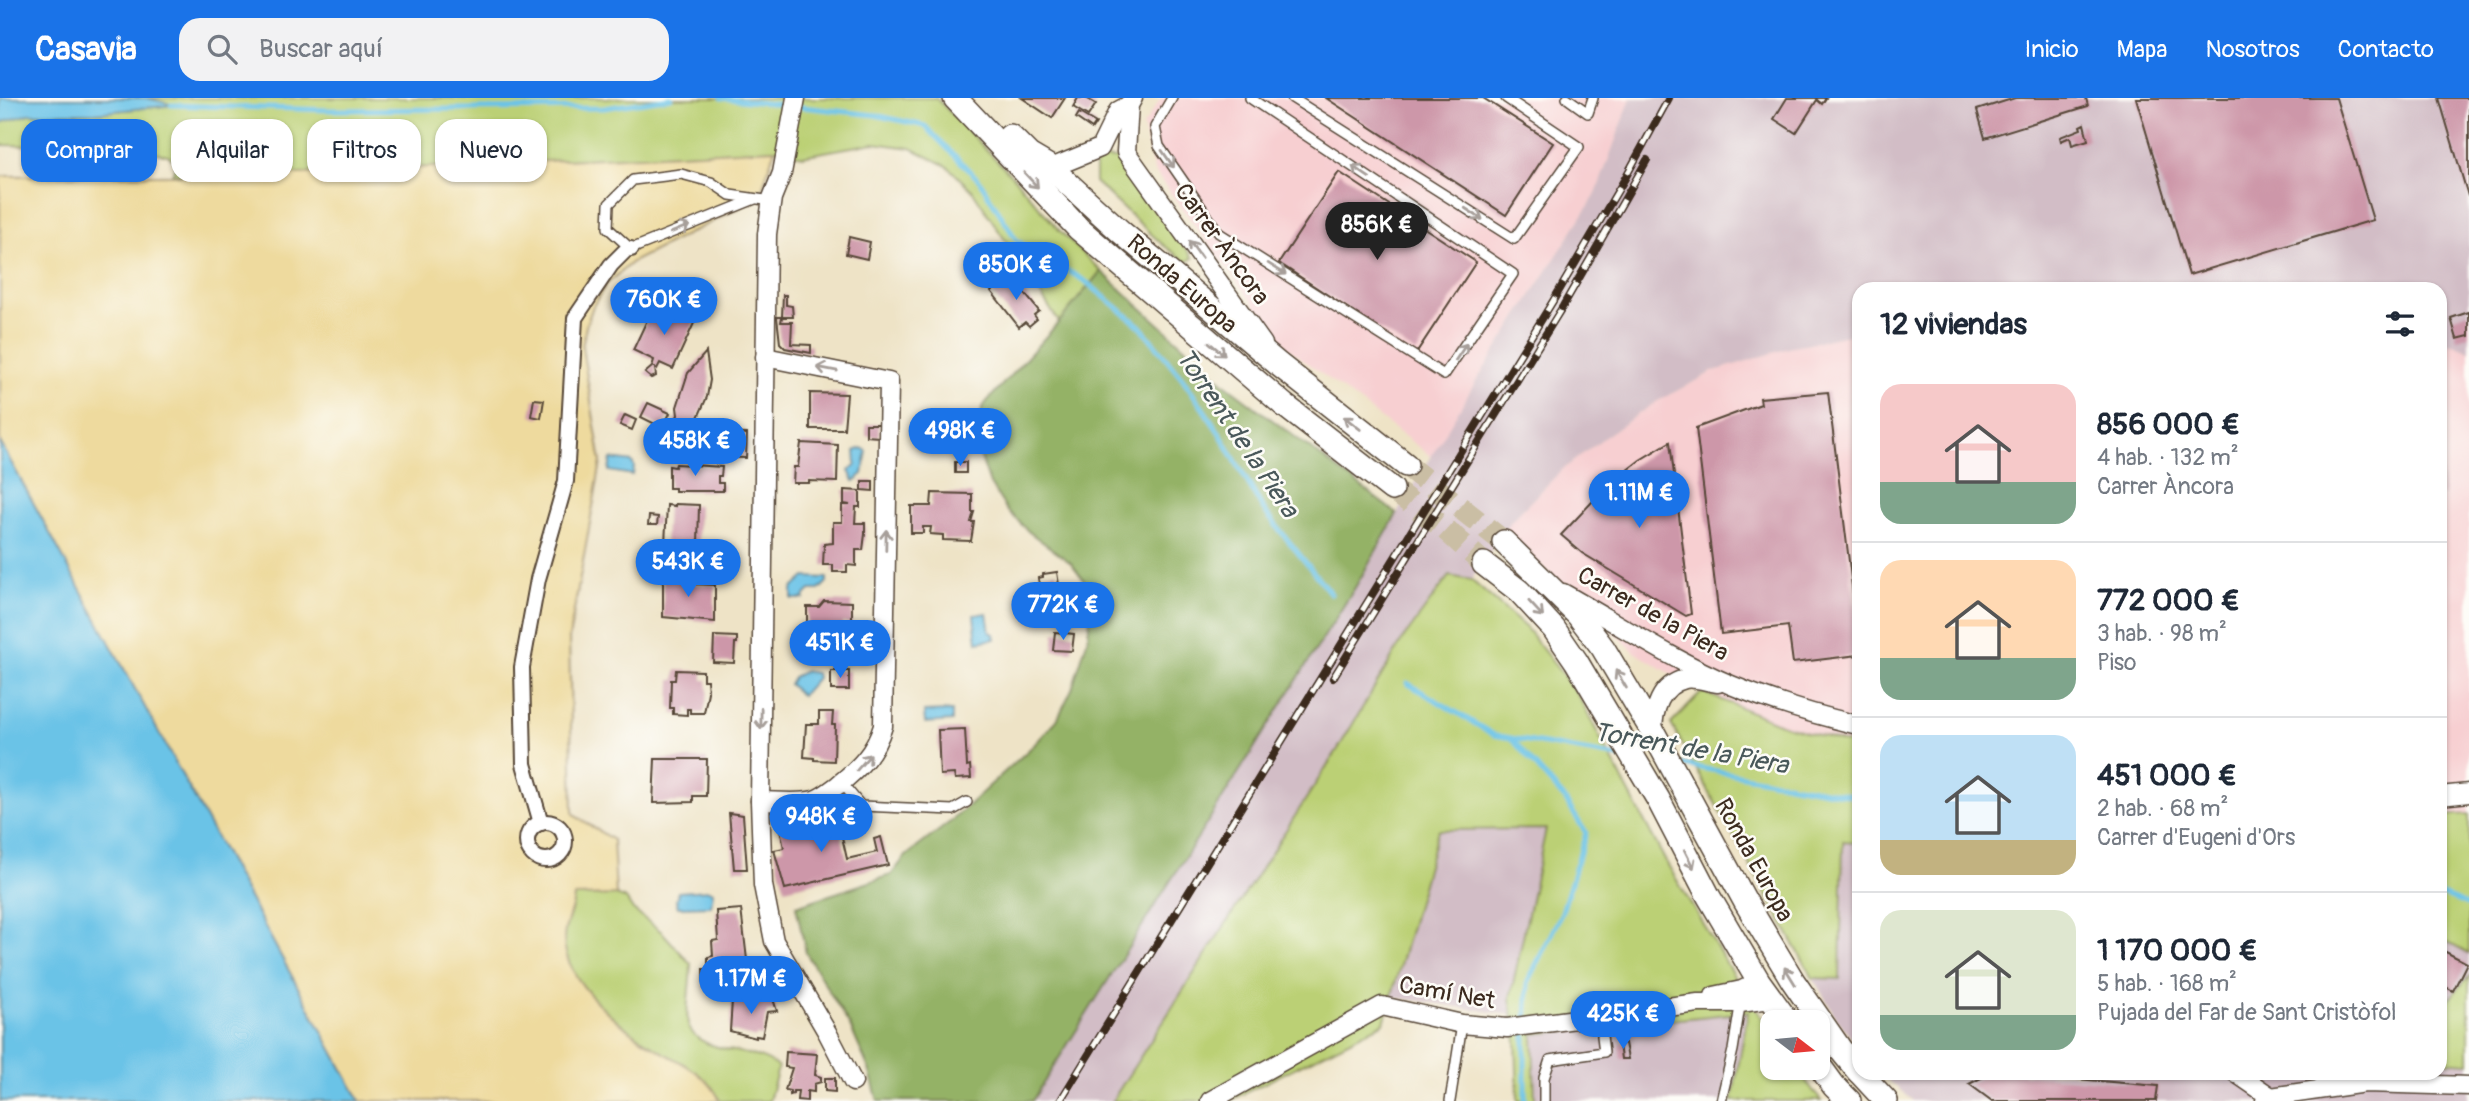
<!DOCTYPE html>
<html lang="es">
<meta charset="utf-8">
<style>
:root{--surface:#fff;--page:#f2f2f3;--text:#1f2937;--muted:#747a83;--line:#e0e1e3;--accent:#1a73e8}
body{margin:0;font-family:Pangolin,sans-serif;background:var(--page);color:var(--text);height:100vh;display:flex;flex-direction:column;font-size:26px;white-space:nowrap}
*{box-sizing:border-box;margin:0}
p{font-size:23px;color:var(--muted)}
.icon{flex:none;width:38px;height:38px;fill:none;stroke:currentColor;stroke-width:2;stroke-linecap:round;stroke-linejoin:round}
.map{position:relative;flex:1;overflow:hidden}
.sheet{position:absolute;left:1852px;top:184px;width:595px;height:798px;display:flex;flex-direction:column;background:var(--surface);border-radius:21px;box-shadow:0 2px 5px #0004}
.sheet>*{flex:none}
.guide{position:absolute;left:21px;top:21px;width:665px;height:63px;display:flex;gap:14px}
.needle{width:46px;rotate:106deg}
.controls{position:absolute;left:1760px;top:912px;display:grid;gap:14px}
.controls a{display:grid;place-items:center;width:70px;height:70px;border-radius:14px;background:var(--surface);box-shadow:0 2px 5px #0004;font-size:35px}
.price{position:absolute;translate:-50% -60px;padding:0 16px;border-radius:24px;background:var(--accent);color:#fff;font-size:23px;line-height:46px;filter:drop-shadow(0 2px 4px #0008)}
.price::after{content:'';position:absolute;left:50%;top:42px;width:21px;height:16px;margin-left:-10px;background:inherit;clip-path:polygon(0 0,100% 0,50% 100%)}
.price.on{background:#222;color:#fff}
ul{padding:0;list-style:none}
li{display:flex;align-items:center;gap:21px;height:175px;padding:0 28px}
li+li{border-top:2px solid var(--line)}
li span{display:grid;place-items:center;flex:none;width:196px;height:140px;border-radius:21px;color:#555}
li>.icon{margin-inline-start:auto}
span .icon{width:84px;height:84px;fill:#fffc;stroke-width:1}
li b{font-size:30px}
h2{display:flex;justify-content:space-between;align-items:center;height:84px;padding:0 28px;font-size:30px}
.pill{padding:0 24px;border-radius:21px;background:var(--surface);box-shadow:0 2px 5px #0004;font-size:24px;line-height:63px}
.pill.on{background:var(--accent);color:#fff}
header{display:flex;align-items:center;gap:42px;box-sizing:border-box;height:98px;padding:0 35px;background:var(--accent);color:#fff}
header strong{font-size:33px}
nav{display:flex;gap:38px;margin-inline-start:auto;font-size:24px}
.search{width:490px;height:63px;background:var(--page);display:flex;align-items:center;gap:18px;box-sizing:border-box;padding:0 24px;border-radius:21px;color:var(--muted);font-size:26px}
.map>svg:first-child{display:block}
.built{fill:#f7cfd1}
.industrial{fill:#d2bdc6}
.green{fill:#bbd074;stroke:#7b7d49;stroke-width:2}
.forest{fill:#94b266;stroke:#686e42;stroke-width:2}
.sand{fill:#eeda9e;stroke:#94825e;stroke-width:2}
.water{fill:#6ac3e7;stroke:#527682;stroke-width:2}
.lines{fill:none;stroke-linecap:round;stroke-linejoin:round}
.stream{stroke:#6ac3e7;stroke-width:5}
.building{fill:#cd97a9}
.tertiary-tunnel{stroke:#cabea4;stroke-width:23;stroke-dasharray:23 11;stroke-linecap:butt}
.service-casing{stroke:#564637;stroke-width:12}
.pedestrian-casing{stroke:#564637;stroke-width:18}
.minor-casing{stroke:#564637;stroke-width:21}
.tertiary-casing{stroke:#564637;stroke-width:26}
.service{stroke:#fff;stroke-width:9}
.pedestrian{stroke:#fff;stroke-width:14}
.minor{stroke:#fff;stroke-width:18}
.tertiary{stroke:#fff;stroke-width:23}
.rail-casing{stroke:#3b2a1e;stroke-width:8}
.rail{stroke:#fdfcf7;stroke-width:5;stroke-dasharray:16;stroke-linecap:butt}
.oneway{stroke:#a79f9a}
.labels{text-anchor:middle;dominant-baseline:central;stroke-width:5;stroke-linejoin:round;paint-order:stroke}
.street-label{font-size:24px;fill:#3b2a1e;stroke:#fdfcf7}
.water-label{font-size:26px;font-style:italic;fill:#49585a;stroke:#fdfcf7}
</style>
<header>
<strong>Casavia</strong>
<div class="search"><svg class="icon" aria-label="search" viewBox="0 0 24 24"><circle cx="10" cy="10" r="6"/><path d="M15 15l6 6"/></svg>Buscar aquí</div>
<nav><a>Inicio</a><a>Mapa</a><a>Nosotros</a><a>Contacto</a></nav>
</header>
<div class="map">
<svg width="2469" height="1003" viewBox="0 0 2469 1003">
<rect width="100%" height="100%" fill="#fdfcf7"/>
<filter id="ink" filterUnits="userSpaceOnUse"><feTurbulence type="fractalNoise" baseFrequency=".0143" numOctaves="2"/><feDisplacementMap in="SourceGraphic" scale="14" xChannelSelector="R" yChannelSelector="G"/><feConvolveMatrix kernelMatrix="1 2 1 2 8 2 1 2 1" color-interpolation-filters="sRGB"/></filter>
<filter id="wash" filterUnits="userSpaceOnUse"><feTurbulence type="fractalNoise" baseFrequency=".00686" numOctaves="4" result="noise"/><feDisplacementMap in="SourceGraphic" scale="28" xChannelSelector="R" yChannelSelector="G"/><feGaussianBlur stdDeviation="1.57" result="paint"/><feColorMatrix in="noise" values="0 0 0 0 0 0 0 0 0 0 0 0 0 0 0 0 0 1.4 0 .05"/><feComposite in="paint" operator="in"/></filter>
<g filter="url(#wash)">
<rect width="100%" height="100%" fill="#eee3c6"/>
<g class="built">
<path d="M1161,0H1631L1595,98L1475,285L1432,359L1286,249L1154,73L1143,28Z"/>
<path d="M1858,235V648L1786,628L1702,594L1636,555L1504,433L1512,422L1562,372L1606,338L1656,304L1712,274L1795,248Z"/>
<path d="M2440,245L2454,246L2469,253V716L2440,718Z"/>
</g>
<g class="industrial">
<path d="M1631,0H2469V253L2454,246L2440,245V191H1858V235L1795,248L1712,274L1656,304L1606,338L1562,372L1512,422L1471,482L1449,478L1403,541L1338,651L1112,1003H1032L1356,488L1397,416L1475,285L1595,98Z"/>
<path d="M1547,731L1510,900L1512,917L1392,899L1438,732Z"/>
<path d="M1843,743L1858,745V948L1837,921L1813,880L1840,881Z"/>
<path d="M2440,840L2469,855V878L2440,912Z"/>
<path d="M1748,914L1732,1003H1535L1533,937Z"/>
<path d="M2440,963L2469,965V1003H1913L1880,975H2440Z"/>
</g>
<g class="green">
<path d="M146,0H936L1017,83L1058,131L1101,173L1059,224L972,92L947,68L911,50L874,45L802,58L775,51L302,76H172L177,66L168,57L123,49L0,47V25L29,16L95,15L172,7Z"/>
<path d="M1104,60L1124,62L1193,160L1186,164L1162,146L1095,84V65Z"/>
<path d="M1449,478L1471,482L1526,530L1576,594L1665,762L1738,885L1773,935V970H1796L1821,1003H1732L1748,914L1533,936L1535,1003H1518L1516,943L1510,900L1546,731L1438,732L1384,925L1229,1003H1112L1338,651L1403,541Z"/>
<path d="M1702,594L1786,628L1858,648V745L1843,743L1840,881L1813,880L1671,626Z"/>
<path d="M2469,716V855L2440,840V718Z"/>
<path d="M616,797L626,801L633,812L662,834L691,866C691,880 685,915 688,926C696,958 761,949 778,970L769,1003H720C708,978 681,966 659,952C623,930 564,886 564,840C564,826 574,812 574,798Z"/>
<path d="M2469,878V965L2440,963V912Z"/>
</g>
<path class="forest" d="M1101,173L1226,287L1397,416L1356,488L1032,1003H878L869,971L850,928L806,855L796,808L891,777L906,758L950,724L1035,646L1057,622L1072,591L1087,543L1091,515L1086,485L1071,465L1029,434L1007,412L990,386L979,354L982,309L1059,224Z"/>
<path class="sand" d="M775,51L759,100L632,164L606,187L593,208L586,228L582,249L601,364L569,540L573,713L574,717L613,742L616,797L574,798C573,812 564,826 564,840C564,886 623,931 659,952C681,965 710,977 720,1003H360L0,344V78L302,76Z"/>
<g class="water">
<path d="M0,0H146L175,7L95,15L29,16L0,25Z"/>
<path d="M929,334L939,335L943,340V344L922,353L918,350L917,344Z"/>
<path d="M0,344L360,1003H0Z"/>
<path d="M862,350L867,353L863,376L859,379L858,382L854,383L849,373L856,366L855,353Z"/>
<path d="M611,361L632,364L634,368L633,377L609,373Z"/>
<path d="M805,479L827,480V484L819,492H810L805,497L804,501H792V491Z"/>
<path d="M987,515L990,534L994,536L995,541L977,544L974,517Z"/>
<path d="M805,573L816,575L817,580L801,598L789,586L793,579Z"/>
<path d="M952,613V623L925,625L924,614Z"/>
<path d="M710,792L713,794L711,808L678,809L676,802L678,794Z"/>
</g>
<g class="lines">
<g class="stream">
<path d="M721,0L875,17L925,28L979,82L1017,143L1085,183L1141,229L1183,281L1219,334L1263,411L1331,496"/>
<path d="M171,7L330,12L604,10L671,0"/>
<path d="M1407,585L1494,637L1624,660"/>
<path d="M1512,641L1564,700L1586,735L1562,814L1528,883L1525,943V1003"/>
<path d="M1679,666L1858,699"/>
<path d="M2440,796L2469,808"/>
</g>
</g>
<g id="blocks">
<g class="building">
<path d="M1022,0H1065L1052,20Z"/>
<path d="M1078,0H1086L1096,6L1088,18L1073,9Z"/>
<path d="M1326,0H1483L1553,45L1506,117Z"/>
<path d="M1787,0H1826L1822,6L1817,2L1796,35L1774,21Z"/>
<path d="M2015,0H2086L2088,8L1985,40L1977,12Z"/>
<path d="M2136,0H2336L2373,122L2189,177Z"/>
<path d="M2439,0H2469V98H2468Z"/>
<path d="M1079,15L1096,25L1092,31L1076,20Z"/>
<path d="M2084,26L2088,42L2072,47L2070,39L2061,43L2060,39L2081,31L2080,28Z"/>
<path d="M1339,74L1476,164L1416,255L1279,165Z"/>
<path d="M849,139L870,144L867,161L846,156Z"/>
<path d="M1010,177L1039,213L1034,217L1037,221L1029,228L1025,224L1019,229L991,193Z"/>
<path d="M783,197H786V207L792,208L793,219H782L781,224H792L791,246L811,247V255L785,250L780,245L777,219H782Z"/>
<path d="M655,205L695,223L673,271L660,265L657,271L655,270L656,278L651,280L645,275L652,269L654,262L633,252Z"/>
<path d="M2469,214V238L2457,241L2451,220Z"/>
<path d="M706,254L710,282L707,299L690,338L671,329L678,317L677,309L688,275Z"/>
<path d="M1828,294L1858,536V557L1793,565L1788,528L1721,536L1696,330L1761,306L1760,300Z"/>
<path d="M810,295L847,296L844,331H810Z"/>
<path d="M534,301L544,302L541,320L531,318Z"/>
<path d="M648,305L670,315L663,330L641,319Z"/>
<path d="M625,317L636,322L632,332L620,327Z"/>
<path d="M866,326H879V339L866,338Z"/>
<path d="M716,335L747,336L746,360L716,359Z"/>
<path d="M1670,344L1691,516L1686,518L1582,455L1561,437L1608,387L1640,362Z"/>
<path d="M801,345L838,347L837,384L809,383V385H793L794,369H798Z"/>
<rect x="955" y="364" width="11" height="11"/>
<path d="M676,366L722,369L721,378H718V385H723V393H675V390H669V368L675,369Z"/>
<path d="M2440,368H2441L2444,398H2440Z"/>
<path d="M862,383H873V393L862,392Z"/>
<path d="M844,392L860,393V409H856L855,425H865V436L863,452H856V468L847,467V474H833V467H823L824,446L833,445V424H842V407H850L844,406Z"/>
<path d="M932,395L972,396V414H974L971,424H974L971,443L943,442V437L930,436L931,429H923V435H911V408H931Z"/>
<path d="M675,406L699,407L698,447L665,446L667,407L675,408Z"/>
<path d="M649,418L658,419L657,427H648Z"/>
<path d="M1057,474L1061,500L1042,503L1038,480L1043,479V476Z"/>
<path d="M672,477L693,478V486L715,487V524L663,519V479H672Z"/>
<path d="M824,503L852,504V526L843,525L842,550L798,549L799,529H807V509H819Z"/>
<path d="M1055,534L1074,536L1072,553L1053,552Z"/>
<path d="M714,538L737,539V545H735L734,565L713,564Z"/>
<path d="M676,572L703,573V582H707L708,594L704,615H690V611H687V617L673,616V610H670L671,582H675Z"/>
<rect x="831" y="573" width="18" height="19"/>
<path d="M819,614H833L832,627H835L834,663L814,662V660L804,659L806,626H819Z"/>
<path d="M965,631L967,668L970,667L971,680L955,681L954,676L940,677L938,632Z"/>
<path d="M655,661H707L706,698H693V704L653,705Z"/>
<path d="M729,715L743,717L747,771H734Z"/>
<path d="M837,717L847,761L877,754L874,741L881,739L888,767L785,791L774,752L784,750L780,731Z"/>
<path d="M741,811L747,862L745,863L746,887L704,890L703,871H708V859L713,858L712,843L718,842L716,813Z"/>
<path d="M2440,851L2467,865L2453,893L2440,886Z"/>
<path d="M773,901L777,913L767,914L762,939L756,938V940L730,933L732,903Z"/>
<path d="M1625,945L1628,961H1621L1619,946Z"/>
<path d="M786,954L817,956L815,977L821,979V984L814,986V994L807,993V1003L797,1002L798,993H793V996L790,997V993L785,992L792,970L785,969Z"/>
<path d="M1991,975H2008L2158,988L2156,1003H1992L1969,986Z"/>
<path d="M825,980H835V994L825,993Z"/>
</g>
</g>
</g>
<g filter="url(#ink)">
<use href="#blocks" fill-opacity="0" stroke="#564637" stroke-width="2"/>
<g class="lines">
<g class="tertiary-tunnel">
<path d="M1406,367L1504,444"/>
<path d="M1392,391L1444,430L1484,466"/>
</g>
<g class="service-casing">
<g id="service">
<path d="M1172,0L1155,29L1159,48L1219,135L1444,277L1513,176L1250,0"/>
<path d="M1292,0L1514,141L1579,49L1506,0"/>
<path d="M1567,0L1588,15L1593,0"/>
<path d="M755,101L631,151L608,130L609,106L633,82L681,76L711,84L730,97L765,102L772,100"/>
<path d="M841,684L861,708L953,712L967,704"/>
<path d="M1450,1003L1462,926"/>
<path d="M1544,1003V980L1550,962L1604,954L1602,938L1606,916"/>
<path d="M1721,1003L1733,952L1741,902"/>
</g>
</g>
<g class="pedestrian-casing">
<g id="pedestrian">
<circle cx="546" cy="743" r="19"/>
<path d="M541,725L524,666L522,569L538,481L566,383L575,220L611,167L626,152L631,151"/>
</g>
</g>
<g class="minor-casing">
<g id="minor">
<path d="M796,0L782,75L772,100L767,136L760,703L763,787L774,843L827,934L853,984"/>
<path d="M1133,0L1129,7L1126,54L1263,246"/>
<path d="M1051,70L1100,50L1118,13L1129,7"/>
<path d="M1563,495C1618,526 1673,562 1731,587C1772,604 1816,617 1858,627"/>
<path d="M1653,634C1653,613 1660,587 1685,581C1694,579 1709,584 1718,585"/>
<path d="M2440,698L2469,695"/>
<path d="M760,703C776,703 798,706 814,702C823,699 831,692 838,687C859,670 875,655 883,628L889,284L765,259"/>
<path d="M1714,898L1742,892L1759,884"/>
<path d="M2236,975L2271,999"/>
<path d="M1210,1003L1382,908L1462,926L1507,930L1698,905H1740L1771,901"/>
<path d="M2265,1003L2271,999L2365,985L2469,988"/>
</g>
</g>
<g class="tertiary-casing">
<g id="tertiary">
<path d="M955,0L1079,131L1284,307L1392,391"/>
<path d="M1010,38L1029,57L1051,70L1121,134L1278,266L1406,367"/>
<path d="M1504,444L1578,517L1603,550L1653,634L1745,803L1793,883L1840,951L1858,973"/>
<path d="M1484,466L1519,493L1554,531L1576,563L1658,701L1709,799L1759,884L1788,924"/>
<path d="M1818,966L1834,988L1849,1003"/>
<path d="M1860,975L1886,1003"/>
</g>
</g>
<use href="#service" class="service"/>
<use href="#pedestrian" class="pedestrian"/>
<use href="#minor" class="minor"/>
<use href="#tertiary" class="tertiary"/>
<g class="rail-casing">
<g id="rail">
<path d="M1333,580L1563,208L1647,62"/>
<path d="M1060,1003L1553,203L1624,82L1669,0"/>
</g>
</g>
<use href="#rail" class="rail"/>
</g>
<defs><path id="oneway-shaft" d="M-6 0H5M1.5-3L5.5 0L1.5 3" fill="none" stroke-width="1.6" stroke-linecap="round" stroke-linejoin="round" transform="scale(1.75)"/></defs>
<g class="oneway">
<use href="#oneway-shaft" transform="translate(1168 61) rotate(55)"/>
<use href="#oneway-shaft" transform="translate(1361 74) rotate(-146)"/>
<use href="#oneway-shaft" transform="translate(1031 82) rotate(47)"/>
<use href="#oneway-shaft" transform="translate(1474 116) rotate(33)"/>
<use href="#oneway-shaft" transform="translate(680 131) rotate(-22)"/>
<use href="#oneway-shaft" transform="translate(1195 151) rotate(-126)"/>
<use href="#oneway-shaft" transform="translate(1277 171) rotate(32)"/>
<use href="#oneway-shaft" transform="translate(1217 251) rotate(40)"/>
<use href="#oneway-shaft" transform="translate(1461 254) rotate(-56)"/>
<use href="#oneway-shaft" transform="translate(827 271) rotate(-169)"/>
<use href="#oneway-shaft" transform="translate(1352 325) rotate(-142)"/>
<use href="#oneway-shaft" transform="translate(886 442) rotate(-89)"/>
<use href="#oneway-shaft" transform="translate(1536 511) rotate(47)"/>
<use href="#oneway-shaft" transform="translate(1621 581) rotate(-121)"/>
<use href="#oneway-shaft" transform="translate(761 621) rotate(91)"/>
<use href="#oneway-shaft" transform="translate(864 664) rotate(-49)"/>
<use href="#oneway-shaft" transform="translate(1689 761) rotate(63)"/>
<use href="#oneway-shaft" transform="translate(1790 878) rotate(-122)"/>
</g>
</g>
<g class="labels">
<g class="street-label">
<text transform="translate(1222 146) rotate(54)">Carrer Àncora</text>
<text transform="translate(1182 186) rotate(41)">Ronda Europa</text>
<text transform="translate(1653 516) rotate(29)">Carrer de la Piera</text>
<text transform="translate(1754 762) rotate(61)">Ronda Europa</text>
<text transform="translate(1447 895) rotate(10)">Camí Net</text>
</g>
<g class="water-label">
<text transform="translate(1237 335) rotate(56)">Torrent de la Piera</text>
<text transform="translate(1691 651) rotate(10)">Torrent de la Piera</text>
</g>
</g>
</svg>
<div class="controls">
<a><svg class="needle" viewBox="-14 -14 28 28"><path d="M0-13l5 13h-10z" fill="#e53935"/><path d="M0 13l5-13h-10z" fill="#747a83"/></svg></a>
</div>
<b class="price on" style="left:1377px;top:164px">856K €</b>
<b class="price" style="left:1016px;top:204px">850K €</b>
<b class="price" style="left:664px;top:239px">760K €</b>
<b class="price" style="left:960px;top:370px">498K €</b>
<b class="price" style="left:695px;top:380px">458K €</b>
<b class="price" style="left:1639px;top:432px">1.11M €</b>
<b class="price" style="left:688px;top:501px">543K €</b>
<b class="price" style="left:1063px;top:544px">772K €</b>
<b class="price" style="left:840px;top:582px">451K €</b>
<b class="price" style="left:821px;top:756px">948K €</b>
<b class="price" style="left:751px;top:918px">1.17M €</b>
<b class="price" style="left:1623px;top:953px">425K €</b>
<div class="guide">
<a class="pill on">Comprar</a>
<a class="pill">Alquilar</a>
<a class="pill">Filtros</a>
<a class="pill">Nuevo</a>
</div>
<section class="sheet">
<h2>12 viviendas<svg class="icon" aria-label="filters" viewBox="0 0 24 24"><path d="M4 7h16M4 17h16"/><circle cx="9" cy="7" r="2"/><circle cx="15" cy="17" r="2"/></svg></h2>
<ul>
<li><span style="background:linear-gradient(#f6c9c9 70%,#7fa58c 0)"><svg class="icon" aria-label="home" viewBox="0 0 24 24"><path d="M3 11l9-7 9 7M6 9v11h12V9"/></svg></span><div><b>856 000 €</b><p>4 hab. · 132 m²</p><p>Carrer Àncora</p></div></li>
<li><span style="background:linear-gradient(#ffd9b3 70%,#7fa58c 0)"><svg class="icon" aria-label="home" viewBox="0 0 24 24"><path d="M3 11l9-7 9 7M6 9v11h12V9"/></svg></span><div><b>772 000 €</b><p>3 hab. · 98 m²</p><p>Piso</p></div></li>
<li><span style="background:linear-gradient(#bfe0f5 75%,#c2b280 0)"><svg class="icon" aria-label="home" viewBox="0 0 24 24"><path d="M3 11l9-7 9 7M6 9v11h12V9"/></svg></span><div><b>451 000 €</b><p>2 hab. · 68 m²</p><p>Carrer d'Eugeni d'Ors</p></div></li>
<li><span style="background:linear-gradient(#dfe7d0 75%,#7fa58c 0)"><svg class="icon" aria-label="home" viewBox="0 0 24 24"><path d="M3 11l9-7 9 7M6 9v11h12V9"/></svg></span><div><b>1 170 000 €</b><p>5 hab. · 168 m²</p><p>Pujada del Far de Sant Cristòfol</p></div></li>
</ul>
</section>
</div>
